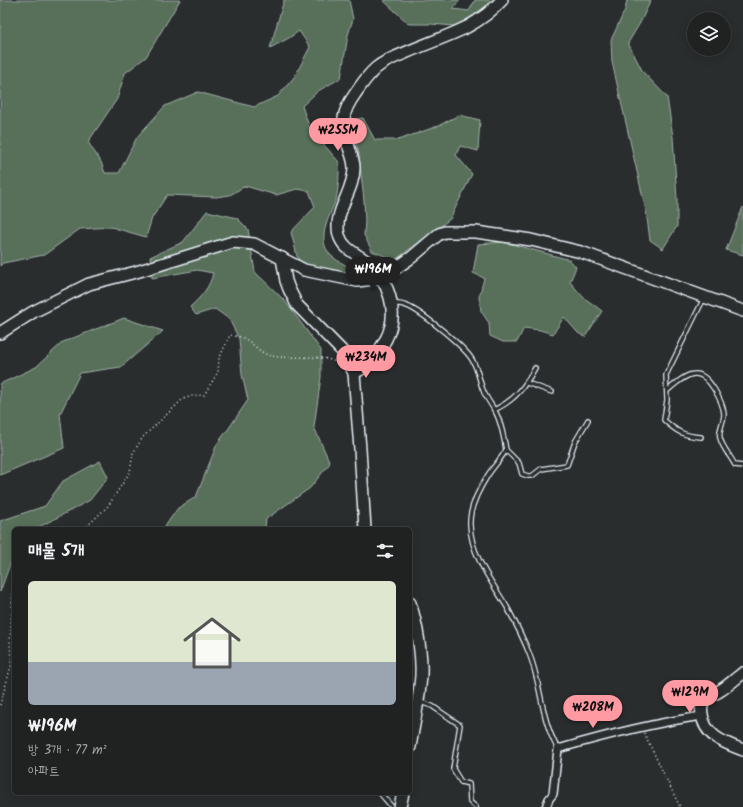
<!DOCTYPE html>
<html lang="ko">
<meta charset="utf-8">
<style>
:root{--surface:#202222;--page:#282a2a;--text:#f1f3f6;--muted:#a2a4a5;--line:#3d3f40;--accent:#ff9aa2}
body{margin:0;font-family:Kalam,"Poor Story",sans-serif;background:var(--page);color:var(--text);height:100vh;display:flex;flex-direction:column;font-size:15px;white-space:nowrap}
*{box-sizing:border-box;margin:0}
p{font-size:13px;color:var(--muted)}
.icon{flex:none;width:22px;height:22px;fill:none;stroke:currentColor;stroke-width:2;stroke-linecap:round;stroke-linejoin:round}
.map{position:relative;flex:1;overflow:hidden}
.details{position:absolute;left:12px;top:527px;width:400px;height:268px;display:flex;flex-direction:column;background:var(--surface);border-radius:6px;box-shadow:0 2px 10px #0003,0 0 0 1px var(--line)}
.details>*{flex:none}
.buttons{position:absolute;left:687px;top:12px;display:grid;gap:8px}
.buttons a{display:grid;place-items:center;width:44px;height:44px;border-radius:50%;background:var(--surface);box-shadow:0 2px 10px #0003,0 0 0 1px var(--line);font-size:20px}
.price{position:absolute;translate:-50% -34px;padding:0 9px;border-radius:14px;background:var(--accent);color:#111;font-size:13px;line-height:26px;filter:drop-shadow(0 1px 2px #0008)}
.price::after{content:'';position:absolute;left:50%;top:24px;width:12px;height:9px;margin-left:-6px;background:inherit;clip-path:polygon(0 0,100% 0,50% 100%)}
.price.selected{background:#222;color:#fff}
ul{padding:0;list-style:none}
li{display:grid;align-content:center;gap:8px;height:212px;padding:0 16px}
li span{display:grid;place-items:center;height:124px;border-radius:6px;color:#555}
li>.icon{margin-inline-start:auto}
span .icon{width:72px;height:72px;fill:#fffc;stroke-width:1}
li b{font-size:17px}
h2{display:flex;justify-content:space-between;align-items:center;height:48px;padding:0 16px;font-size:17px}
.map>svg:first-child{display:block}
.green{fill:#596f5a;stroke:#a0b0a9}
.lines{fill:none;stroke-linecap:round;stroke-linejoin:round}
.lane-casing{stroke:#e8f1f8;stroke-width:6}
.street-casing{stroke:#e8f1f8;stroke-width:10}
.secondary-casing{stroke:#e8f1f8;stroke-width:14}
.path{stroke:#e8f1f8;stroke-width:1.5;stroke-dasharray:1 3;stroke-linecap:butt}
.lane{stroke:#2a2d2e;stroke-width:3.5}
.street{stroke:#2a2d2e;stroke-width:7}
.secondary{stroke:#2a2d2e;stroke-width:11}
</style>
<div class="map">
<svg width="743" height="807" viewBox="0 0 743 807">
<rect width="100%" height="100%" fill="#2a2d2e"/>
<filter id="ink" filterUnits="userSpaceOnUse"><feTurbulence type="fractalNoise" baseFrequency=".025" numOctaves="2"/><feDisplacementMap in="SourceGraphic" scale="8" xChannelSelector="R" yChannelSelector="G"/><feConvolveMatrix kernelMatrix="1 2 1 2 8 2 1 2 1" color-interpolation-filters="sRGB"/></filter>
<g filter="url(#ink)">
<g class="green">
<path d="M0,0H180L146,57L125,73L117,99L88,142L101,162L105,173H119L137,137L165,106L198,92L254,107L278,96L295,76L310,47L299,31L289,38L270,48L284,0H349L353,19L348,35L341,78L318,91L302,106L310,129L339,162C339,174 339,187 336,199C331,215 317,235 328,252C333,260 350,267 359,272L353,276L301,264L297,256L291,232L315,207L309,191L297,189L276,195L245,186L230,195L216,197L167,195L152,218L146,237L111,227L80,229L44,255L3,263L0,266Z"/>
<path d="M383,0H460L453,9L469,11L475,0H493L472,17L454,26L431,24H409Z"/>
<path d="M627,0H651L640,23L628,43L643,72L667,97L673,137L677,199V226L663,249L650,240L646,211L612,62L611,40L625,10Z"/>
<path d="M459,115L480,120L478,151L460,146L456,155L472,174L450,219L395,260L372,251L364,235L365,221L364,201L359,155L355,136L341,122L363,118L375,140H398L438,126Z"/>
<path d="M743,207V255L726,250Z"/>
<path d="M207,211L237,218L248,229L255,272L284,300L321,350V377L314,427L330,463L310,488L266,519L265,529H163L178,508L196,497L217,444L229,428L248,400L242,375L239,339L229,319L215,309L196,315L190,307C201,297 210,287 213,273L197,270L152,278L150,257L183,242Z"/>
<path d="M504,242L570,260L576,267L570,282L583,297L602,311L585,337L578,333L564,317L553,334L540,330L524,328L517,342H503L490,336L489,323L481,311L479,297L484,278L473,273L478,244Z"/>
<path d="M124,318L163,331L121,367L80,373L60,414L64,448L0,475V384L36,367L63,342Z"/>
<path d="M100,461L108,477L90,500L64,514L35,529H14V553L0,592V521L45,506L63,481Z"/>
</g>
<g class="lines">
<g class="lane-casing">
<g id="lane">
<path d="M392,304C398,303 402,304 407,306C422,312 462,345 471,358C478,368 479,380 483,390C486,398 491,404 495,411C501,421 504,438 506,450C501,459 494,466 488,475C479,489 469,508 470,525C471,556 492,582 507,607C515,622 523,638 529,653C542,685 540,718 558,749"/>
<path d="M527,383L552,392"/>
<path d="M667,391C674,385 685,374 695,374C709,373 723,403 724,414C724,422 718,430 720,438C722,447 731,457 735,465L743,466"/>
<path d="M494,410C515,400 524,388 535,368"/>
<path d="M701,437C684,436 677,432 664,420L667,400L666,375L704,298"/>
<path d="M506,450L519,463L522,474L528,476H532L541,469L567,465L575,442L588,420"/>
<path d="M420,702L432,706L460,725L453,769L461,782L469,784L470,802L476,807"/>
<path d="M380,793L392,807"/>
</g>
</g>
<g class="street-casing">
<path id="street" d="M546,807L549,799L553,794L558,749C606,735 653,723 702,716"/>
</g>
<g class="secondary-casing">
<g id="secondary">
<path d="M282,258L286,281L289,289L297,305L343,352L354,373L360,449L365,529"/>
<path d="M0,333L33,312L89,284L136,272L233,242L254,244L304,270L357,281L382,278L412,257L439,234L445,232H476L531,240L581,252L743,311"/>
<path d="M354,373C372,364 376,357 386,339C400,312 389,280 366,261C356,253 343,249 339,235C333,211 354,192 354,168C354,157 348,147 345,136C344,131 344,124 344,118C345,109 350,101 355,94C361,85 368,75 376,68C384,61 395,57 405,53C425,44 447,37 467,27C480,20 492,11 502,0"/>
<path d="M410,603C417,624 422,654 421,676C419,700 414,724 410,747"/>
<path d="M743,673C736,678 729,685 721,690C716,694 710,695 705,699C702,703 701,709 702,714C704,736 725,743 743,750"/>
<path d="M400,807L403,793"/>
</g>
</g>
<g class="path">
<path d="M84,529L108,506L130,472L133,453L143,437L183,399L192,396L204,395L218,372L219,359L230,335C234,336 241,336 245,339C253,343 259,352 268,355C287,361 324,352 338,364"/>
<path d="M0,705L11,666L10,641L13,588L14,584"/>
<path d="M644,733L680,807"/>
</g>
<use href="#lane" class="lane"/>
<use href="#street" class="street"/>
<use href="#secondary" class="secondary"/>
</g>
</g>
</svg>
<div class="buttons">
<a><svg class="icon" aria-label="layers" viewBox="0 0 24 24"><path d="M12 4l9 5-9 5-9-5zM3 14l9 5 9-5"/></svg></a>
</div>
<b class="price" style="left:338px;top:152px">₩255M</b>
<b class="price selected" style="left:373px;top:291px">₩196M</b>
<b class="price" style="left:366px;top:379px">₩234M</b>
<b class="price" style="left:690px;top:714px">₩129M</b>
<b class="price" style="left:593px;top:729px">₩208M</b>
<section class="details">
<h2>매물 5개<svg class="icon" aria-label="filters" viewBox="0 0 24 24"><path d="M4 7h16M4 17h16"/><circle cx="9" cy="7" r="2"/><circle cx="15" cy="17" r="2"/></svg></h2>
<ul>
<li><span style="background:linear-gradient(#dfe7d0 65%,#9aa5b1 0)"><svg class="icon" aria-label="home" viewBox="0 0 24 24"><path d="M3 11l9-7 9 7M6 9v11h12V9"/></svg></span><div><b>₩196M</b><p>방 3개 · 77 m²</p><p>아파트</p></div></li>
</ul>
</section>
</div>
